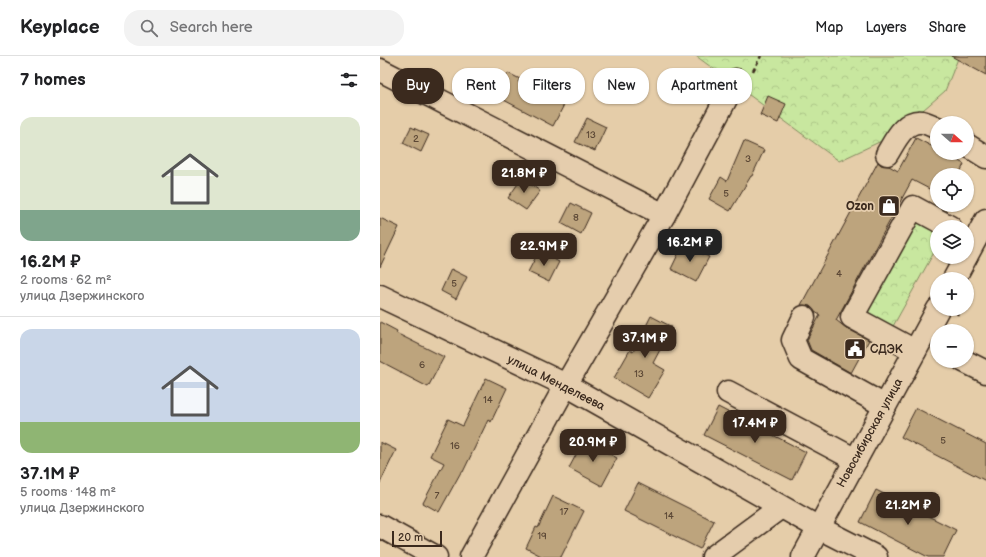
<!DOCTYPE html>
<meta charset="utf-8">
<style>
:root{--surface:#fff;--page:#f2f2f2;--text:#202124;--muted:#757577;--line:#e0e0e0;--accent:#3b2a1e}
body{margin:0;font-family:"Balsamiq Sans",sans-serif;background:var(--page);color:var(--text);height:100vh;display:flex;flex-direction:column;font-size:15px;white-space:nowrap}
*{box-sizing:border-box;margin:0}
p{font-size:13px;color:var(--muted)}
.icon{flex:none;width:22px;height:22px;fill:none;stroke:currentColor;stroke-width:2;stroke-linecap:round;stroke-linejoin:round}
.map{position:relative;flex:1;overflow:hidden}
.drawer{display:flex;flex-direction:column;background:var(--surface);width:380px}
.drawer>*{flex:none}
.guide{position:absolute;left:12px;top:12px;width:380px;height:36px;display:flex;gap:8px}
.needle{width:26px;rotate:111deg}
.fabs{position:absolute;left:550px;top:60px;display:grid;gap:8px}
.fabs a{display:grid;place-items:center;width:44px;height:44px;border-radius:50%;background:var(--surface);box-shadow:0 1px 3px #0004;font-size:20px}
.scale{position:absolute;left:12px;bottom:10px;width:50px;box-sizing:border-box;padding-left:4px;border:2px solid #3b2a1e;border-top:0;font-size:11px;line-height:14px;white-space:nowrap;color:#3b2a1e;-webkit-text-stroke:3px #e5cdad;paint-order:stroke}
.price{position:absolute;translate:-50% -34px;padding:0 9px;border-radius:8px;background:var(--accent);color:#fff;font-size:13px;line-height:26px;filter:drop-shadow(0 1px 2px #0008)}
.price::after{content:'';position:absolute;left:50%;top:24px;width:12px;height:9px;margin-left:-6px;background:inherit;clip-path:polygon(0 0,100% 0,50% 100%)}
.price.current{background:#222;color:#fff}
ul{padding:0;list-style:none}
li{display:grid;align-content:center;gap:8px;height:212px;padding:0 20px}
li+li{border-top:1px solid var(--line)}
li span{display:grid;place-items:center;height:124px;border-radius:12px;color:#555}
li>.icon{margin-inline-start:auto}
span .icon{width:72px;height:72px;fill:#fffc;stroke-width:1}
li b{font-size:17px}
h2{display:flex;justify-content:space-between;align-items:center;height:48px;padding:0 20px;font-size:17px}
.chip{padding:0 14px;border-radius:16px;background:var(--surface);box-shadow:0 1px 3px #0004;font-size:14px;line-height:36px}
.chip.current{background:var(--accent);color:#fff}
header{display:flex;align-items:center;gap:24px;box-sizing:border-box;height:56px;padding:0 20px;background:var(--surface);border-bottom:1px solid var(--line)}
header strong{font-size:19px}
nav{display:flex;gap:22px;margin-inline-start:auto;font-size:14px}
.search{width:280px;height:36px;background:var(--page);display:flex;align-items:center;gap:10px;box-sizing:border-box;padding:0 14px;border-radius:16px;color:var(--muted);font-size:15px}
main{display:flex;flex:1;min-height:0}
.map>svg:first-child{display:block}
.forest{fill:url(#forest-crowns);stroke:#82885e}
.building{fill:#bda47d;stroke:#3b2a1e}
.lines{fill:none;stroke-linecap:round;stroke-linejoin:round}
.minor-casing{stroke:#3b2a1e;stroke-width:25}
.path{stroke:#3b2a1e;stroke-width:2.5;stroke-dasharray:4 3;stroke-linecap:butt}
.minor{stroke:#e5cdad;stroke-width:22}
.labels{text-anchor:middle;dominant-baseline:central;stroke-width:3.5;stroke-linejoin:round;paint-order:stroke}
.number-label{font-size:10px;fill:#5c4836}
.poi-label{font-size:12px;font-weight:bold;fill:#3b2a1e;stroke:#e5cdad;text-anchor:end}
.street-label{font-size:12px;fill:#3b2a1e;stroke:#e5cdad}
</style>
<header>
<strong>Keyplace</strong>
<div class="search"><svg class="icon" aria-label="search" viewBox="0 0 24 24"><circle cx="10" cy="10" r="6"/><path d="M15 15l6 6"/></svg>Search here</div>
<nav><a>Map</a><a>Layers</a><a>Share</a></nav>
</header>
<main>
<section class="drawer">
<h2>7 homes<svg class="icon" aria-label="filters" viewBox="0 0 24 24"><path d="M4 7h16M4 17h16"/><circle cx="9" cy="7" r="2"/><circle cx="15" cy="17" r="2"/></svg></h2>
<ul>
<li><span style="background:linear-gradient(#dfe7d0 75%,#7fa58c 0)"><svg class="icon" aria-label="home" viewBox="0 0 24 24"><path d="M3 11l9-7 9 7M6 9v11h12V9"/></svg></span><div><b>16.2M ₽</b><p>2 rooms · 62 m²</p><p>улица Дзержинского</p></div></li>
<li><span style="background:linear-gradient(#c9d6e8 75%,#8fb573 0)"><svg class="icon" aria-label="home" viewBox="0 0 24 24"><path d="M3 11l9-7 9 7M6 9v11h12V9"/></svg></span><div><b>37.1M ₽</b><p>5 rooms · 148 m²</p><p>улица Дзержинского</p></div></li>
</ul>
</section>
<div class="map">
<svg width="606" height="501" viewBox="0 0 606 501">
<defs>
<pattern id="forest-crowns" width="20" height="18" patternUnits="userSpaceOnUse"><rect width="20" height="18" fill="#c8e79f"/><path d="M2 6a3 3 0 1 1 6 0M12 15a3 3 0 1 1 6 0" fill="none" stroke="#adc688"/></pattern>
</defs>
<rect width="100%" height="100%" fill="#e5cda9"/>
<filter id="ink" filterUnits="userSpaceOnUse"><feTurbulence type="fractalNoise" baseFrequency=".025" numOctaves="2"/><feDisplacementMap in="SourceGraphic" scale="8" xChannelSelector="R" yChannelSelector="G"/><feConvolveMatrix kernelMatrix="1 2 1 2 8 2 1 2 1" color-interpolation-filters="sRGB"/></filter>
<g filter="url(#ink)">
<g class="forest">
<path d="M316,0H579L565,35L514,79L459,105Z"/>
<path d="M535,165L557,177V191L512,272L484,257Z"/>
</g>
<g class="building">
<path d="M571,0H606V19Z"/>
<path d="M186,11L200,18L173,70L105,34L112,21L123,26L128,17L140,23L138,26L161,37L164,30L175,36Z"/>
<path d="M224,19L243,31L235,44L216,33Z"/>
<path d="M388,40L406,48L398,67L380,59Z"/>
<path d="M207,62L226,71L215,95L195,86Z"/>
<path d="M31,71L49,79L41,96L23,87Z"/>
<path d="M536,82L557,93V97H564L584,108L579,119H557V137L532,124L468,242L456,264L466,272L489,284L471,317L431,294L427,284L440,259L435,256L430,250L421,249L498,106L501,109L509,110L518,115Z"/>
<path d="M364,85L384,94L372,120H371L350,155L329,143L341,121L347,125Z"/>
<path d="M142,122L160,135L146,154L128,142Z"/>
<path d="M191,147L211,157L201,178L181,167Z"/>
<path d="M0,162L19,171L0,211Z"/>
<path d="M303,188L329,201L316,226L291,213Z"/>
<path d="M159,195L179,206L169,226L148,216Z"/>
<path d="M71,213L87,221L76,243L61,235Z"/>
<path d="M271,260L292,271L273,307L285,314L268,342L234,322L250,294L253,296Z"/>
<path d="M0,266L17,275L16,277L64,301L48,331L21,317V316L0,305Z"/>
<path d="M106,322L127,332L111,366L108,364L83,416H81L59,456L43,447L64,407L50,400L68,363L83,370Z"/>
<path d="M338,351L426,396L412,424L324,379Z"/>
<path d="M536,352L606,388V425L521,381Z"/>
<path d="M204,384L237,402L222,430L189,412Z"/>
<path d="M0,386L16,394L0,427Z"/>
<path d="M258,427L334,465L320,493L244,455Z"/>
<path d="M496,434L576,474L563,501H548L480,466Z"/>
<path d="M173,440L204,455L181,501H163L146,492L156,471L158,472Z"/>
</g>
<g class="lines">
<g class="minor-casing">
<g id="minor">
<path d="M0,14L284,159"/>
<path d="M587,89L606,101"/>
<path d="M507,98C515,85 524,64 542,66C547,67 553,70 557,72"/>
<path d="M587,199L606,164"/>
<path d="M574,223L586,201"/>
<path d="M0,240L186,329L439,472L496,501"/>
<path d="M424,261L413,284L421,303L505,350"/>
<path d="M535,295L472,261L533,151L570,171"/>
<path d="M584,305L606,316"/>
<path d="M348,336L476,404"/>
<path d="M0,470L56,501"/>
<path d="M91,501L186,329L284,159L356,24"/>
<path d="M333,501L401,451"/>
<path d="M423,501L558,253"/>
</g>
</g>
<g class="path">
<path d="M373,15L381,0"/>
<path d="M587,241L591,235"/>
<path d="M577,259L580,253"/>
</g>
<use href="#minor" class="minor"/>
</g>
</g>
<defs>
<g id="shop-square" transform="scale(1.15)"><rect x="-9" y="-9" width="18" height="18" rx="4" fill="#3b2a1e" stroke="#e5cdad"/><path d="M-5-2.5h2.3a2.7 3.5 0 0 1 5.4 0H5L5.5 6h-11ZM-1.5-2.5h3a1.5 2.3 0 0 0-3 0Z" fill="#fff"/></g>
<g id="civic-square" transform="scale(1.15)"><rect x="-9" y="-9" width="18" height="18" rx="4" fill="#3b2a1e" stroke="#e5cdad"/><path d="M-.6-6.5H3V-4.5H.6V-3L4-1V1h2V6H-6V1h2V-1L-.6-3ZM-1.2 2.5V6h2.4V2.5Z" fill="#fff"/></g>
</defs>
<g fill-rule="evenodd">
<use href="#shop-square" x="509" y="150"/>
<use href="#civic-square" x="475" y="293"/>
</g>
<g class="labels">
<g class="number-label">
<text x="211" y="79">13</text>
<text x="36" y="83">2</text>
<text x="368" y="103">3</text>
<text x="346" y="138">5</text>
<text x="196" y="162">8</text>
<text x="459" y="218">4</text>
<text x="74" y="228">5</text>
<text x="42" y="309">6</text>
<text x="259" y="318">13</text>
<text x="108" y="344">14</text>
<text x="563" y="385">5</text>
<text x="75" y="390">16</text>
<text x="57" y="440">7</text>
<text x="184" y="456">17</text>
<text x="289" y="460">14</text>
<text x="162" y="480">19</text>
</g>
<g class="poi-label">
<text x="494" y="150">Ozon</text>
<text x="490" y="293" text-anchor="start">СДЭК</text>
</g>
<g class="street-label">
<text transform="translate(176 327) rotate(27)">улица Менделеева</text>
<text transform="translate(490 377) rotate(-61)">Новосибирская улица</text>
</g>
</g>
</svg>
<div class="fabs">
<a><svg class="needle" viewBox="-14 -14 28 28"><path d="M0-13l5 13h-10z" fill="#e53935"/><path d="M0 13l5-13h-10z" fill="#757577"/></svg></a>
<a><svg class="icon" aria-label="locate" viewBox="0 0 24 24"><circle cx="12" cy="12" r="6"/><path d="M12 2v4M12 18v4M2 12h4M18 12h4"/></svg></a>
<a><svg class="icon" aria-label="layers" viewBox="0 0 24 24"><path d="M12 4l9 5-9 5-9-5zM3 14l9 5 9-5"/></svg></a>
<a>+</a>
<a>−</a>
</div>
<div class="scale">20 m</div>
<b class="price" style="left:144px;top:138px">21.8M ₽</b>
<b class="price current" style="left:310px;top:207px">16.2M ₽</b>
<b class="price" style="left:164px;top:211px">22.9M ₽</b>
<b class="price" style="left:265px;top:303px">37.1M ₽</b>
<b class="price" style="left:375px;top:388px">17.4M ₽</b>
<b class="price" style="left:213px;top:407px">20.9M ₽</b>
<b class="price" style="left:528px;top:470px">21.2M ₽</b>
<div class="guide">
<a class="chip current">Buy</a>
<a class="chip">Rent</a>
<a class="chip">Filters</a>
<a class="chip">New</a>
<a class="chip">Apartment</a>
</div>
</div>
</main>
